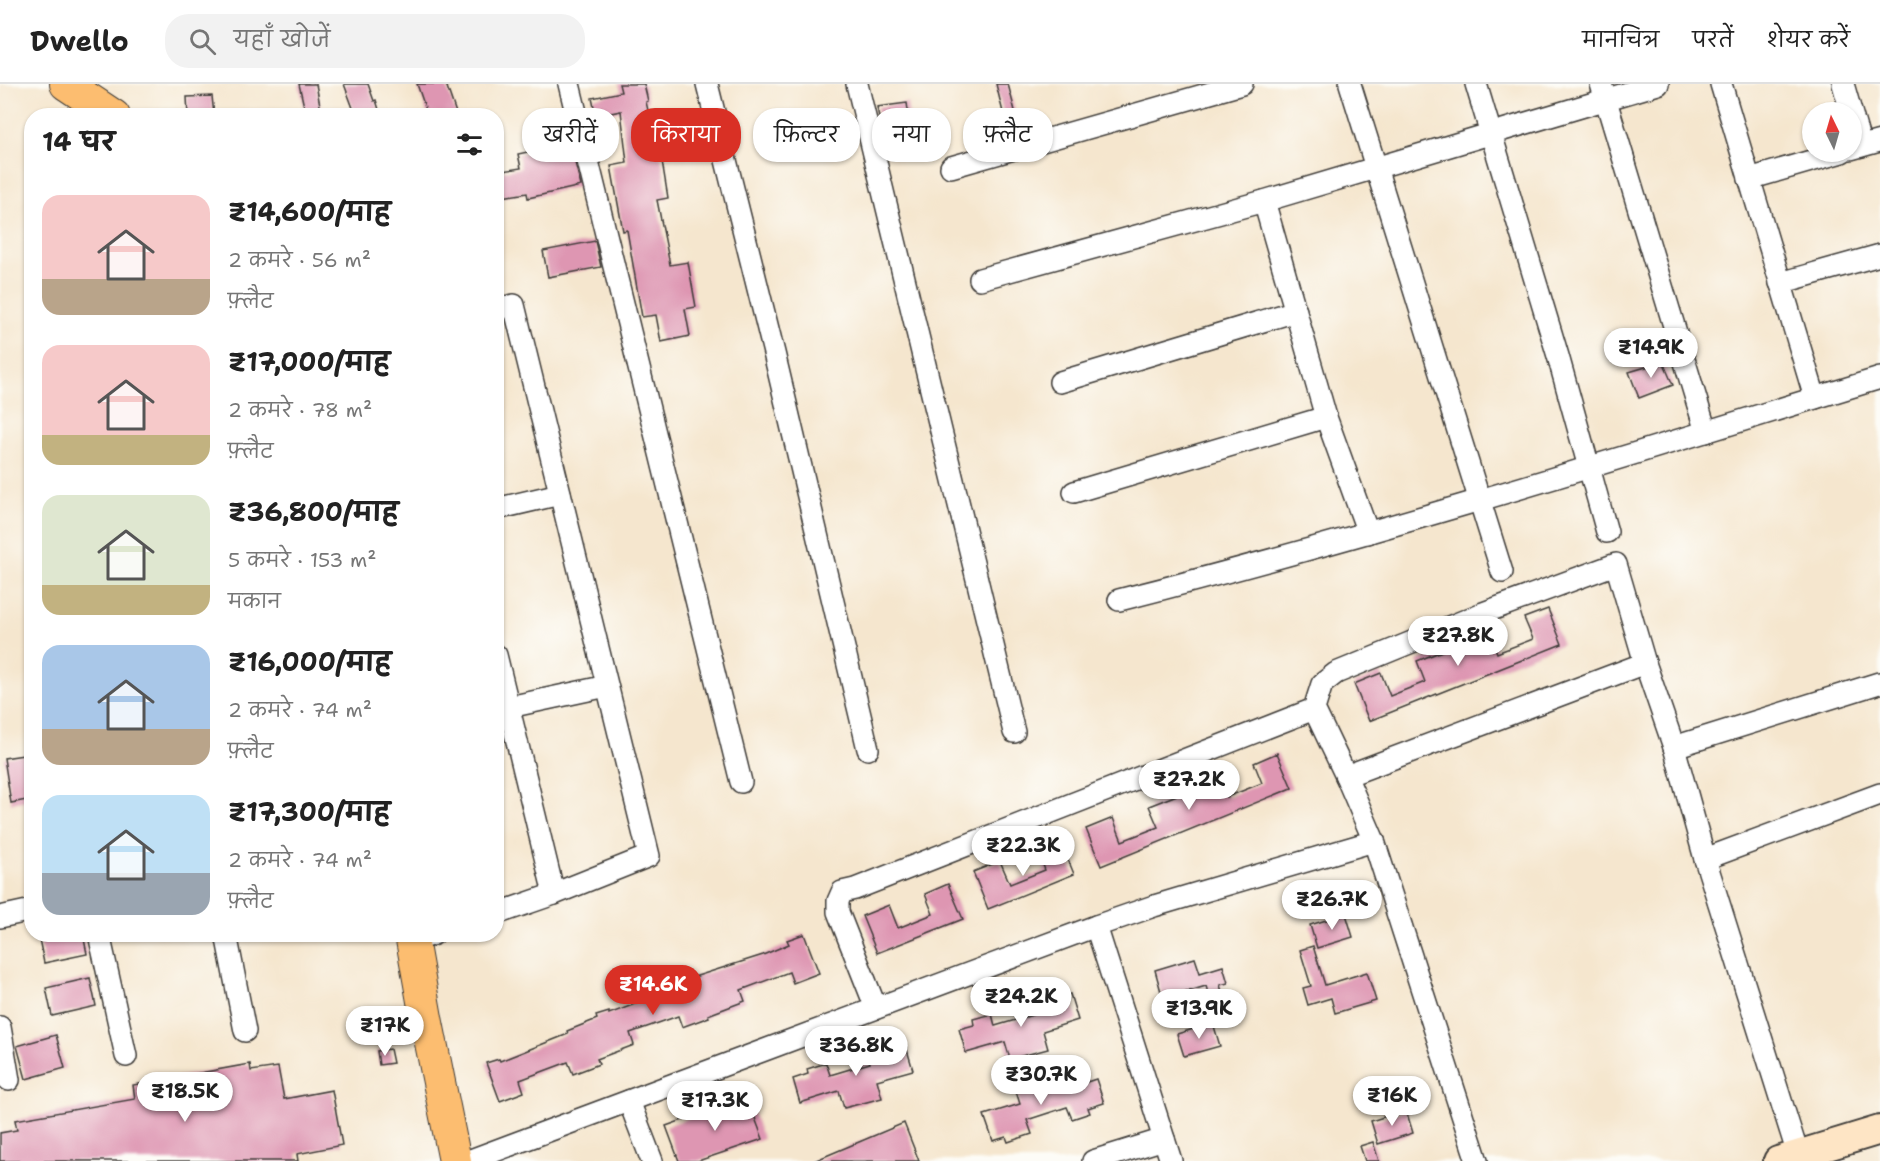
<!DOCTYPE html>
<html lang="hi">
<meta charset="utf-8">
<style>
:root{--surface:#fff;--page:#f2f2f2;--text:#222;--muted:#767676;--line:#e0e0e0;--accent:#d93025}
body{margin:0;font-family:"Shantell Sans","Playpen Sans Deva",sans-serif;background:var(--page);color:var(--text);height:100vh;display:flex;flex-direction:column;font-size:22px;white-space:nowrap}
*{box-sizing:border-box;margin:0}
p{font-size:20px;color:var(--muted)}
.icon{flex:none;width:33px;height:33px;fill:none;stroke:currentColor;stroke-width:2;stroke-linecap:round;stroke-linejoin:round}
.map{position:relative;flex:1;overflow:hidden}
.drawer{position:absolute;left:24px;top:24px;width:480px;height:834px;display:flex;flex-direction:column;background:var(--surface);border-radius:24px;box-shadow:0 2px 4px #0004}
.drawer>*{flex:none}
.banner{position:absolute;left:522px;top:24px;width:570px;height:54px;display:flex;gap:12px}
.needle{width:39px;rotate:355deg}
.fabs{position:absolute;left:1802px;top:18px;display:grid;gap:12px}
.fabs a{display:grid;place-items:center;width:60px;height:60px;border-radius:50%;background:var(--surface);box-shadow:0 2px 4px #0004;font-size:30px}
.price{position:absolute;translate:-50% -51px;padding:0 14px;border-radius:21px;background:#fff;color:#222;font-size:20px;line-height:39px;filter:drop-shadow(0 2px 3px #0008)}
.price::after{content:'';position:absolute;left:50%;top:36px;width:18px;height:14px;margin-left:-9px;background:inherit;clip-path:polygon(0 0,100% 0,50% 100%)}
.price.selected{background:var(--accent);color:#fff}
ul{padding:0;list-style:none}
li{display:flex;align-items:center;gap:18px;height:150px;padding:0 18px}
li span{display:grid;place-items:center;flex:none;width:168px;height:120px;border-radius:18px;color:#555}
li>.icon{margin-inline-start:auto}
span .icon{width:72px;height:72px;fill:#fffc;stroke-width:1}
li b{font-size:26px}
h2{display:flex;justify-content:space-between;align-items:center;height:72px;padding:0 18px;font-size:26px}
.pill{padding:0 21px;border-radius:24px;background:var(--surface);box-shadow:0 2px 4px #0004;font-size:21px;line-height:54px}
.pill.selected{background:var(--accent);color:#fff}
header{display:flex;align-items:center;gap:36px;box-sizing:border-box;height:84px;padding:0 30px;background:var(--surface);border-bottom:2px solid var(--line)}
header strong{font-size:28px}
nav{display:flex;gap:33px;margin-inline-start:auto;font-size:21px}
.search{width:420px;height:54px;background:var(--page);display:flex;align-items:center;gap:15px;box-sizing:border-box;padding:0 21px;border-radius:24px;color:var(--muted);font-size:22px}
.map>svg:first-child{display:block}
.building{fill:#de96b2}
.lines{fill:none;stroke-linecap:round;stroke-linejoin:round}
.street-casing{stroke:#3d3a37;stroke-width:24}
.secondary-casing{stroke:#3d3a37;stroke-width:32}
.primary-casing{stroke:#3d3a37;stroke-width:34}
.street{stroke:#fff;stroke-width:21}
.secondary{stroke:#fee5c5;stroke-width:28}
.primary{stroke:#fcbd6f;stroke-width:32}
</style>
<header>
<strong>Dwello</strong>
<div class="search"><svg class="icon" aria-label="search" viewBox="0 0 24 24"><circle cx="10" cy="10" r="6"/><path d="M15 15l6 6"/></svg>यहाँ खोजें</div>
<nav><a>मानचित्र</a><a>परतें</a><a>शेयर करें</a></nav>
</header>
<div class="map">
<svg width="1880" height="1077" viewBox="0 0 1880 1077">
<rect width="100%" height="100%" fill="#fdfcf7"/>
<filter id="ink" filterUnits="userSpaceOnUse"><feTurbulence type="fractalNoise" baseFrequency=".0167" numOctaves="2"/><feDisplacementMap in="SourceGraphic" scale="12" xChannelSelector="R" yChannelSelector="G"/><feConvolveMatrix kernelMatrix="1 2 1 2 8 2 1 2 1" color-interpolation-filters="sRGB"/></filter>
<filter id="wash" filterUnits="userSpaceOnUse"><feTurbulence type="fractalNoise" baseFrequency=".008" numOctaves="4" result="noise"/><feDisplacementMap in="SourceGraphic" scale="24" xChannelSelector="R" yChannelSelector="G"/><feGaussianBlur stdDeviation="1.35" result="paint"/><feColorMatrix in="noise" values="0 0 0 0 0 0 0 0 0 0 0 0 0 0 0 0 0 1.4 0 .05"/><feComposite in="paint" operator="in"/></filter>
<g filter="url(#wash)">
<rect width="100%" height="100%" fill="#f5e6ce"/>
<g id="blocks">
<g class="building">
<path d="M299,0H316L322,32H306Z"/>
<path d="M344,0H368L374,17L376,16L381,32H356Z"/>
<path d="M417,0H446L457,32H428Z"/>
<path d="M619,0H644L648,17L646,18L653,47L657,46L668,114L657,116L670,181L688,178L696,223L685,225L690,252L661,258L656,231L642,233L627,146L623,147L611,82L627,79L621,27L596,32L592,14L621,8Z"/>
<path d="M996,0H1008L1021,50L1009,53Z"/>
<path d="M212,12L214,32H188L187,13Z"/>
<path d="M907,19L910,41L881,44L877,23Z"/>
<path d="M570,59L581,102L528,114L527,109L496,114V88L521,84L518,70Z"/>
<path d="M595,157L601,183L548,193L543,167Z"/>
<path d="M1663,278L1673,301L1639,314L1629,288Z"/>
<path d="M1548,525L1562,560L1369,637L1354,600L1381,589L1390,612L1425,598L1417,577L1462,559L1461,557L1488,546L1497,569L1533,555L1524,534Z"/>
<path d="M1277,669L1292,704L1101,782L1086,745L1113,734L1122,757L1158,743L1149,722L1192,705L1191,701L1218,690L1227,713L1262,699L1254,679Z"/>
<path d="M30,670L32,715L11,719L4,674Z"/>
<path d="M1060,756L1074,790L988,825L973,788L1000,777L1010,800L1045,786L1037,765Z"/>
<path d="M948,800L963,835L877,869L862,832L889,821L898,844L933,830L925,810Z"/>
<path d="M1346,830L1353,853L1317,864L1310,841Z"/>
<path d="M38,850H83L87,870L44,879Z"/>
<path d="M804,850L819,889L793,899L789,888L741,906L745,917L708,931L709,933L682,943L678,932L630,949L634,961L597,975L599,980L573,990L568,978L520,996L524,1008L500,1017L486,979L499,975L500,977L568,950L567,947L597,935L596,932L609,928V930L678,904L677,900L694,893L763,871L789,860L787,856Z"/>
<path d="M1313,862L1325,901L1367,888L1376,917L1335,929L1331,914L1308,921L1303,904L1311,902L1300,866Z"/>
<path d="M1195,874L1200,889L1223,882L1228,899L1220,901L1231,938L1217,941L1206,902L1163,915L1155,886Z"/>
<path d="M90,894L96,922L52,932L46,904Z"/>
<path d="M1055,909L1057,914L1070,910L1078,936L1043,947L1048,965L1010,975L1005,958L966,969L959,945L974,941L973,935L992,930L995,942L1036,930L1032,915Z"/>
<path d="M1213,939L1220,962L1184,972L1177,950Z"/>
<path d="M56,951L65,984L26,995L17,962Z"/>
<path d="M890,958L891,963L905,959L913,986L877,996L882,1014L844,1024L839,1007L800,1019L793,995L808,990L807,985L826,979L830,991L870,979L866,965Z"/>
<path d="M390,965L393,979L379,981L377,967Z"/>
<path d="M250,980L251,987L278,983L284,1015L332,1006L342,1061L297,1070L298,1077H0V1049L17,1046L15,1036L135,1015L133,1001Z"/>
<path d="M1052,991L1057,1008L1096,995L1104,1019L1088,1024L1090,1029L1072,1035L1067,1023L1027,1036L1032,1050L1008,1058L1006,1053L993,1057L984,1031L1020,1020L1014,1001Z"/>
<path d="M747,1013L763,1055L698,1077H679L666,1042Z"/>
<path d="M1406,1026L1413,1049L1378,1060L1371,1037Z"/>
<path d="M904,1039L919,1077H814Z"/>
<path d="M1373,1058L1379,1077H1365L1360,1062Z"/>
</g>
</g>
</g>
<g filter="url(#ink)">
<use href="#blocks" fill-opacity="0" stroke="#3d3a37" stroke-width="1.5"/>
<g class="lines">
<g class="street-casing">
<g id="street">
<path d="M569,0L741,698"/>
<path d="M707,0L774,269L868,665"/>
<path d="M857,0L1014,648"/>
<path d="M1350,0L1502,488"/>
<path d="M1476,0L1558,272L1607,448"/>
<path d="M1601,0L1706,348"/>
<path d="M1721,0L1815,314"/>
<path d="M1843,0L1861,62"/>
<path d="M1851,65L1880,57"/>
<path d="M951,83L1242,0"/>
<path d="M1749,95L1842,68"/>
<path d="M1264,117L1326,333L1368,449"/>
<path d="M980,195L1264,117L1658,0"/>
<path d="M1780,199L1880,171"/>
<path d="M496,225L514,221L649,772L554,810L496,830"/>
<path d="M1060,298L1296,227"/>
<path d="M1074,408L1326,333"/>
<path d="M496,425L560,410"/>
<path d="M1119,516C1375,451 1627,372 1880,294"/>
<path d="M496,571L554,810"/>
<path d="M1645,579L1674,663L1705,775L1800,1077"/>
<path d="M509,623L607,602"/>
<path d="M1674,663L1879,599"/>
<path d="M1346,692L1374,757L1477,1077"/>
<path d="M1705,775L1880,710"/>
<path d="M0,833L32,826"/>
<path d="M1096,842L1171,1077"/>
<path d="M99,850L126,972"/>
<path d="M226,850L245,947"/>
<path d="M412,858L434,850"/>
<path d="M876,924L838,828V817L842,808L855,805L1314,625L1346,692L1645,579L1616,480L1483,529L1336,589L1322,600L1314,625"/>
<path d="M0,943L9,996"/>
<path d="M629,1017L652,1077"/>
<path d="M468,1077L1096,842L1154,822L1374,757"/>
<path d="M1093,1077L1164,1055"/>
</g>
</g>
<g class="secondary-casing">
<path id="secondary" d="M1778,1077L1880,1046"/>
</g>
<g class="primary-casing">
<g id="primary">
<path d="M66,0L114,32"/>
<path d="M411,850L426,934L455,1077"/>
</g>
</g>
<use href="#street" class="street"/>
<use href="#secondary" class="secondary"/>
<use href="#primary" class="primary"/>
</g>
</g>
</svg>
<div class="fabs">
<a><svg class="needle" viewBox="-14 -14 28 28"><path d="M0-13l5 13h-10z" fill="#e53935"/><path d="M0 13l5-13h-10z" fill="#767676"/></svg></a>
</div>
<b class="price" style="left:1651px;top:295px">₹14.9K</b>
<b class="price" style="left:1458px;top:583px">₹27.8K</b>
<b class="price" style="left:1189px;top:727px">₹27.2K</b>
<b class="price" style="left:1023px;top:793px">₹22.3K</b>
<b class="price" style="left:1332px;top:847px">₹26.7K</b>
<b class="price selected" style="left:653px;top:932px">₹14.6K</b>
<b class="price" style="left:1021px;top:944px">₹24.2K</b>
<b class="price" style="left:1199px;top:956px">₹13.9K</b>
<b class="price" style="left:385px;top:973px">₹17K</b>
<b class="price" style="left:856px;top:993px">₹36.8K</b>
<b class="price" style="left:1041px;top:1022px">₹30.7K</b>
<b class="price" style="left:185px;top:1039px">₹18.5K</b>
<b class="price" style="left:1392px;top:1043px">₹16K</b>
<b class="price" style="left:715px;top:1048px">₹17.3K</b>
<div class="banner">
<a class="pill">खरीदें</a>
<a class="pill selected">किराया</a>
<a class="pill">फ़िल्टर</a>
<a class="pill">नया</a>
<a class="pill">फ़्लैट</a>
</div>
<section class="drawer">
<h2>14 घर<svg class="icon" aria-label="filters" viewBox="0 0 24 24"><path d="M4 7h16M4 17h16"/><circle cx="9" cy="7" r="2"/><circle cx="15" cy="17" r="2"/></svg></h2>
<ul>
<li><span style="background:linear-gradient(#f6c9c9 70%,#b9a48a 0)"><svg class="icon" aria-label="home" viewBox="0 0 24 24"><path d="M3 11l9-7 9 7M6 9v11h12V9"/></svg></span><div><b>₹14,600/माह</b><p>2 कमरे · 56 m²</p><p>फ़्लैट</p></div></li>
<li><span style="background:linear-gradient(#f6c9c9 75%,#c2b280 0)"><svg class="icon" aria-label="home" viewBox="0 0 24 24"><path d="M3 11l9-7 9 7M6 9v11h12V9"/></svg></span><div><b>₹17,000/माह</b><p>2 कमरे · 78 m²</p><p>फ़्लैट</p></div></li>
<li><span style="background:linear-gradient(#dfe7d0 75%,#c2b280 0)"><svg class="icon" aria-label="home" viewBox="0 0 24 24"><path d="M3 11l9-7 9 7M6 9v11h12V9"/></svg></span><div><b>₹36,800/माह</b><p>5 कमरे · 153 m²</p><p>मकान</p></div></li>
<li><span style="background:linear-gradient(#a9c7e8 70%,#b9a48a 0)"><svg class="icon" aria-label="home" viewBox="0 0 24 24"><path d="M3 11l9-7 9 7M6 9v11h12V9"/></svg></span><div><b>₹16,000/माह</b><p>2 कमरे · 74 m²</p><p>फ़्लैट</p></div></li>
<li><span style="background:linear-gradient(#bfe0f5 65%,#9aa5b1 0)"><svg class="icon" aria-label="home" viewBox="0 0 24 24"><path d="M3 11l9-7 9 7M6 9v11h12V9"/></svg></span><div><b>₹17,300/माह</b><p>2 कमरे · 74 m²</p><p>फ़्लैट</p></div></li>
</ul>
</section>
</div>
